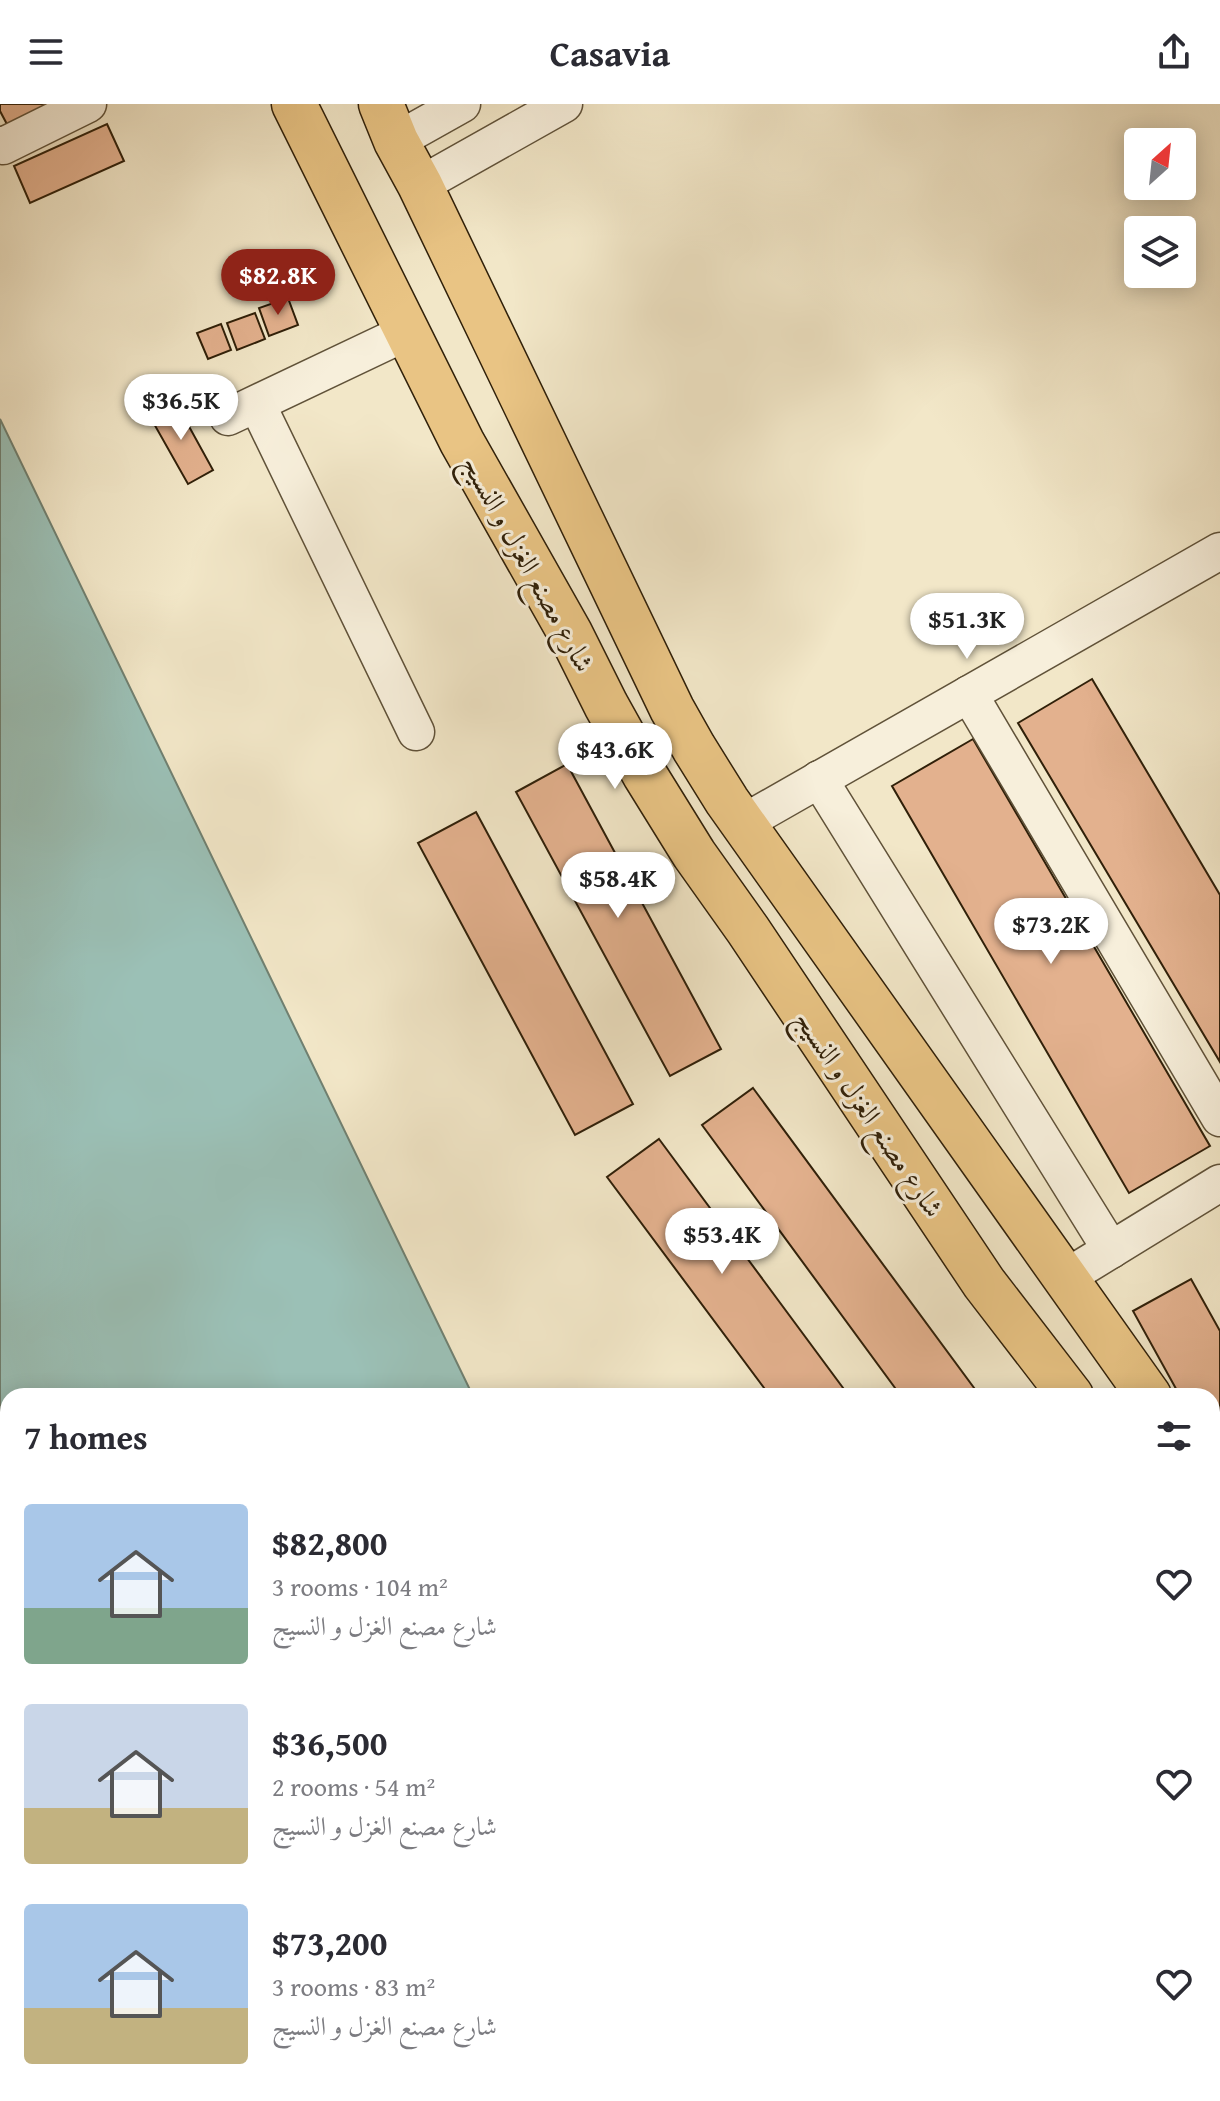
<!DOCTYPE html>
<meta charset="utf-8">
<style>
:root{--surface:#fff;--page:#f7f7f7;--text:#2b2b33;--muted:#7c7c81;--accent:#8f2418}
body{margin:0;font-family:"Gentium Book Plus",Amiri,serif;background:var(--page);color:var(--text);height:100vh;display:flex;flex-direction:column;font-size:30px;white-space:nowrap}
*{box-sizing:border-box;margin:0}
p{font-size:26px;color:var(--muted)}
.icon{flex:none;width:44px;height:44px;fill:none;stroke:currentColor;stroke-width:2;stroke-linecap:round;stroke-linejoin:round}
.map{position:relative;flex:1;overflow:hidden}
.details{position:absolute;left:0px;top:1284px;width:1220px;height:714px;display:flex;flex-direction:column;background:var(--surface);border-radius:24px 24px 0 0;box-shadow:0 4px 20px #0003}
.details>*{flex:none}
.needle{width:52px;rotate:27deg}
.fabs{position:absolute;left:1124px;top:24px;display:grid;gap:16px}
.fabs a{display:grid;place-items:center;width:72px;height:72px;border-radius:8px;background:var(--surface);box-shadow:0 4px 20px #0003;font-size:40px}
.price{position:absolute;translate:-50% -68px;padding:0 18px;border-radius:28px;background:#fff;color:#222;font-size:26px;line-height:52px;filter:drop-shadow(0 2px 4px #0008)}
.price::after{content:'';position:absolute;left:50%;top:48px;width:24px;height:18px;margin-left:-12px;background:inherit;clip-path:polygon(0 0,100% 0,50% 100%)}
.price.active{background:var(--accent);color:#fff}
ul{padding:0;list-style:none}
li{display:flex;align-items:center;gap:24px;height:200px;padding:0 24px}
li span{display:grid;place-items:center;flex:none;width:224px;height:160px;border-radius:8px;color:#555}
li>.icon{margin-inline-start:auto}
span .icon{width:96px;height:96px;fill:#fffc;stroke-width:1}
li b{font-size:34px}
h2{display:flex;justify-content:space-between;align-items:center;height:96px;padding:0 24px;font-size:34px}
header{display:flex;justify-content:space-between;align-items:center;height:104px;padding:0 24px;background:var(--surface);font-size:36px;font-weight:700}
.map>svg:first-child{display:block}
.water{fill:#9bc0b6;stroke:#708071;stroke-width:2}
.building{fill:#e3b18e;stroke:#302009;stroke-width:2}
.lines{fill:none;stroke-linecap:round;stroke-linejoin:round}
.minor-casing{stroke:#605239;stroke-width:39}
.major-casing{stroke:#302009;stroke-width:47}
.minor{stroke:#f7efdb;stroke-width:36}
.major{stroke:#e9c484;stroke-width:44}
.labels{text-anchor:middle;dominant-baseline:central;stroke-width:6;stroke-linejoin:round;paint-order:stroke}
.street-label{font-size:28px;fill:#302009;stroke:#f7efdb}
</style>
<header><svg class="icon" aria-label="menu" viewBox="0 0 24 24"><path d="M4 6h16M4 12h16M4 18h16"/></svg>Casavia<svg class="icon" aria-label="share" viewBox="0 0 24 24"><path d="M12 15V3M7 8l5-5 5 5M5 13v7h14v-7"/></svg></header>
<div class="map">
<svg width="1220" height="1997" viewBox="0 0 1220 1997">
<rect width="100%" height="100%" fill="#f2e7c8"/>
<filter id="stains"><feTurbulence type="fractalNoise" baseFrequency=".0025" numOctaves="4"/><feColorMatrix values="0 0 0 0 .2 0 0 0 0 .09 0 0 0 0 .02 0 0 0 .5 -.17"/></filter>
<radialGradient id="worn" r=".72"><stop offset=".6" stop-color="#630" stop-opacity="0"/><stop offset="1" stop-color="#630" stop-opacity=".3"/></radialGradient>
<g class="water">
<path d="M0,315L473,1292H8V1893L0,1876Z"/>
<path d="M54,1990H812L815,1997H57Z"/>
</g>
<g class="building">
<path d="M0,0H51L9,24L0,7Z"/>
<path d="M107,20L124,57L30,99L14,62Z"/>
<path d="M288,194L298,221L269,232L259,204Z"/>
<path d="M255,209L265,235L237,246L227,219Z"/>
<path d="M221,220L231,246L208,255L197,229Z"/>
<path d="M175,297L213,366L188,380L149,311Z"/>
<path d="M1092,575L1220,791V958L1018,619Z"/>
<path d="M973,635L1210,1042L1129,1089L892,682Z"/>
<path d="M567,660L721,945L670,972L516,688Z"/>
<path d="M476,708L633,1000L575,1031L418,739Z"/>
<path d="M753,984L980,1292H901L702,1021Z"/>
<path d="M659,1035L849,1292H770L607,1073Z"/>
<path d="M1191,1175L1220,1227V1364L1212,1350V1292H1180L1133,1207Z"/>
</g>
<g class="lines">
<g class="minor-casing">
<g id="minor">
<path d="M396,37L462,0"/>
<path d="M0,41L3,42L88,0"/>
<path d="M420,81L564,0"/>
<path d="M257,300L416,628"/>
<path d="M228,313L407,228"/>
<path d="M969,590L1220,1014"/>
<path d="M819,675L1111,1146"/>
<path d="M743,719L1220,447"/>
<path d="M1065,1174L1220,1079"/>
</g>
</g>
<g class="major-casing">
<g id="major">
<path d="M294,0L462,338L570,529L606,601L645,671L694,750L748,826L984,1179L1071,1292"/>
<path d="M381,0L396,37L420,81L672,605L694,644L727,697L1149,1292"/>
<path d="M1212,1400L1220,1414"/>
<path d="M1212,1511L1220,1525"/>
</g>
</g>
<use href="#minor" class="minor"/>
<use href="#major" class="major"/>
</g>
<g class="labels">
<g class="street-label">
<text transform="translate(529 459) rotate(61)">شارع مصنع الغزل و النسيج</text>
<text transform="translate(870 1009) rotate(56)">شارع مصنع الغزل و النسيج</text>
</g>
</g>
<rect width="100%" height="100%" filter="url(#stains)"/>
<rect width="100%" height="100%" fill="url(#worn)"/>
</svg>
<div class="fabs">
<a><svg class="needle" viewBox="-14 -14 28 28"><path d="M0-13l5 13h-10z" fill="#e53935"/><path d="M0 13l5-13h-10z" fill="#7c7c81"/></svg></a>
<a><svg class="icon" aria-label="layers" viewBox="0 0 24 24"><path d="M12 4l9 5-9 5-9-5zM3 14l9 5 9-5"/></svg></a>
</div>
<b class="price active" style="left:278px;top:213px">$82.8K</b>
<b class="price" style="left:181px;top:338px">$36.5K</b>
<b class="price" style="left:967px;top:557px">$51.3K</b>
<b class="price" style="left:615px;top:687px">$43.6K</b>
<b class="price" style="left:618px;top:816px">$58.4K</b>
<b class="price" style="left:1051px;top:862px">$73.2K</b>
<b class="price" style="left:722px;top:1172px">$53.4K</b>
<section class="details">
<h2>7 homes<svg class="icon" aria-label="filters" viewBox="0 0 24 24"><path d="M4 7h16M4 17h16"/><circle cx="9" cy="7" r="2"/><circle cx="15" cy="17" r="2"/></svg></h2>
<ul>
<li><span style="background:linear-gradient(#a9c7e8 65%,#7fa58c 0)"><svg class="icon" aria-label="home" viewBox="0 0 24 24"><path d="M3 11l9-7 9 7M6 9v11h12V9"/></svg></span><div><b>$82,800</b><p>3 rooms · 104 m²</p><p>شارع مصنع الغزل و النسيج</p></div><svg class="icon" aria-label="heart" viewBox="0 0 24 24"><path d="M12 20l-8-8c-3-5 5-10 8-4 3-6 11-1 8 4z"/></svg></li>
<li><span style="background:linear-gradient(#c9d6e8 65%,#c2b280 0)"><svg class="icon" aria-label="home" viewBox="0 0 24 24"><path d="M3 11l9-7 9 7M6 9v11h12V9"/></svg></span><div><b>$36,500</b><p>2 rooms · 54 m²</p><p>شارع مصنع الغزل و النسيج</p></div><svg class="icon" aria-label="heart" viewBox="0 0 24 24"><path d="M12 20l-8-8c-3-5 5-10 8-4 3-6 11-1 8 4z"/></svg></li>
<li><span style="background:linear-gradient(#a9c7e8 65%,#c2b280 0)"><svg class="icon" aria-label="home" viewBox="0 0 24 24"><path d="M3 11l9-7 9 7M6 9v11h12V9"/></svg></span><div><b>$73,200</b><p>3 rooms · 83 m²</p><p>شارع مصنع الغزل و النسيج</p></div><svg class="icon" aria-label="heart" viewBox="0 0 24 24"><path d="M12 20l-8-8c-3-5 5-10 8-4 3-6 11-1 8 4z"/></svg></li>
</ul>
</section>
</div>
